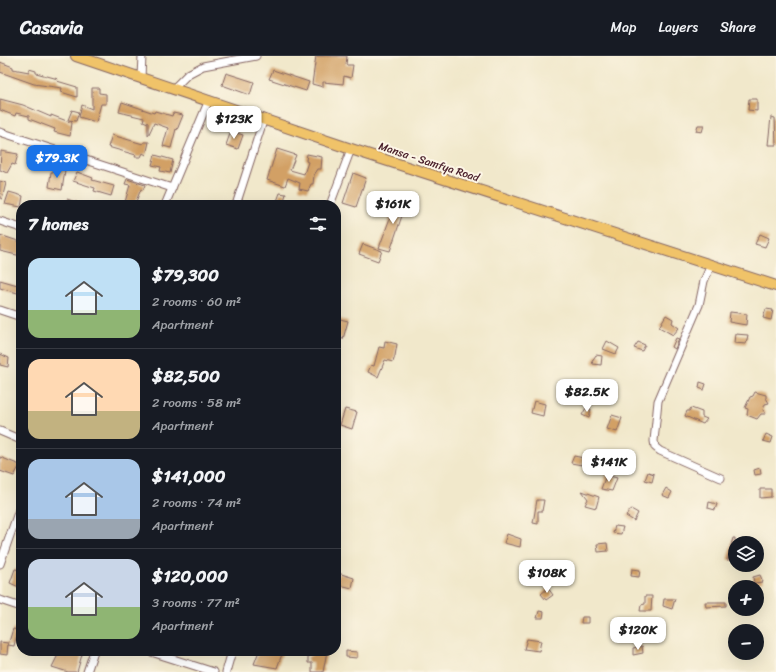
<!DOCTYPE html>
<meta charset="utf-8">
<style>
:root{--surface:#171b24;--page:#242831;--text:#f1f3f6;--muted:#9ea1a6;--line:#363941;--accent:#1a73e8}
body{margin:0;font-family:Sriracha,sans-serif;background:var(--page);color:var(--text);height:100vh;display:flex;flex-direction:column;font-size:15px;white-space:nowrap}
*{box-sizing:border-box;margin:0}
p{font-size:13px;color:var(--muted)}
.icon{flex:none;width:22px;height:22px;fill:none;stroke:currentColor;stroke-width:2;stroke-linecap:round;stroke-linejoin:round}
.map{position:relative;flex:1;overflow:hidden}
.side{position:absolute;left:16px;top:144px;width:325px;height:456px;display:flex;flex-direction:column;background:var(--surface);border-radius:16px;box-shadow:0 4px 16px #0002}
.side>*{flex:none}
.controls{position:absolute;left:728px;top:480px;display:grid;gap:8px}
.controls a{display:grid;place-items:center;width:36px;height:36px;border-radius:50%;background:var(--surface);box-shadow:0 4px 16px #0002;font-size:20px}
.price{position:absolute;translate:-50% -34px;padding:0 9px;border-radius:8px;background:#fff;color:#222;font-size:13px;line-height:26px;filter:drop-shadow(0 1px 2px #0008)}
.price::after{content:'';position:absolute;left:50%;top:24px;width:12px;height:9px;margin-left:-6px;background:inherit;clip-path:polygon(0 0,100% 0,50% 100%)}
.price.selected{background:var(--accent);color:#fff}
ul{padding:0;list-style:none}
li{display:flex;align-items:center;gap:12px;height:100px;padding:0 12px}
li+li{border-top:1px solid var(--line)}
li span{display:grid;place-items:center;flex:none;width:112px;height:80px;border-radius:12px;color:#555}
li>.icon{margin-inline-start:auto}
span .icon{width:48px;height:48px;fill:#fffc;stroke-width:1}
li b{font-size:17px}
h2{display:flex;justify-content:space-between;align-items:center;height:48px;padding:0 12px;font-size:17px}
header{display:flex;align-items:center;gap:24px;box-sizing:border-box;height:56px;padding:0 20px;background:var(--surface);border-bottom:1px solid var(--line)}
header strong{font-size:19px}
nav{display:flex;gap:22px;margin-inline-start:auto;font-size:14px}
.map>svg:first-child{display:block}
.building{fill:#d2a065}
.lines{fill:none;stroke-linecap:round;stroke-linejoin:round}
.street-casing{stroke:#846563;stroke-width:9}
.primary-casing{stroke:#846563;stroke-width:12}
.street{stroke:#fff;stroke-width:7}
.primary{stroke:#f0c369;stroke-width:10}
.labels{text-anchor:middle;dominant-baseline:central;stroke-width:4;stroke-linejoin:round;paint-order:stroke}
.street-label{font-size:11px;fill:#4a1f2b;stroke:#fcf5e5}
</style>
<header>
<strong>Casavia</strong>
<nav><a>Map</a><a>Layers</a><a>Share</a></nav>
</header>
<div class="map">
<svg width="776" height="616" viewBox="0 0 776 616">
<rect width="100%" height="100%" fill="#fcf5e5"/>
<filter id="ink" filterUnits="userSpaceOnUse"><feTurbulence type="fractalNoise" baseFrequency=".025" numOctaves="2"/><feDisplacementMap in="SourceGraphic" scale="8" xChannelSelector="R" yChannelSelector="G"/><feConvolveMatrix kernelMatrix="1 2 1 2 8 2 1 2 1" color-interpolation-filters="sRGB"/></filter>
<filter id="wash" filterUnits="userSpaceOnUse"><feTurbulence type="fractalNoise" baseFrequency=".012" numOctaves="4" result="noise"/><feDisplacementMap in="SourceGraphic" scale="16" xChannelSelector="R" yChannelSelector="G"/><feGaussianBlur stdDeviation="0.9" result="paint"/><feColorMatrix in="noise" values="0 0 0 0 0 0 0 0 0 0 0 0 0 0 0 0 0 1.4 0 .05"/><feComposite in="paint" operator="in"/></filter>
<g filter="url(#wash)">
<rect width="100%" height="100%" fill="#f1e8cb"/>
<g id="blocks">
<g class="building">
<path d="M316,0H347L346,9H353L351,22L344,20L343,28L323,26V31L312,28Z"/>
<path d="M0,6L13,11V13L29,16V13L36,15V17L58,23L57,25L77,31V41L61,36L62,32L34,28L0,16Z"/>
<path d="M273,14L309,26L306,35L269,23Z"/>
<path d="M226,17L254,26L250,39L222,29Z"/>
<path d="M92,32H99V37L106,38V48H101L96,66L79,61L82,49L92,53Z"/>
<path d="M0,43L23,49L51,61V59L72,67L70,80L54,76L55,73L29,63V60L16,57L15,60L0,54Z"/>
<path d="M749,43H757V55L748,54Z"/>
<path d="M122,46L154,57L155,55L172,60L173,57L183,59L177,74L176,73L171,92L163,90L168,72L154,67L148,80V67L143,65L144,62L119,56Z"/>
<path d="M72,54L79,56L76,65L68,64Z"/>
<path d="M771,61L775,62L776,89H768Z"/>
<path d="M698,69H704L702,76L696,75Z"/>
<path d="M231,75L243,79L238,93L226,89Z"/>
<path d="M112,79L143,88L144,86H149L146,99L143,97L141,101H135L136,99L108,91Z"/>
<path d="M277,93L296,99L290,114L304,118L308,106L306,105L307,98L322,101L321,113H318L314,119L313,128H311L308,135L299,133L300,127L288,122L285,130L267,124Z"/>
<path d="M1,95L18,98L15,109L12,108L7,117L0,114Z"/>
<path d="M155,99L173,104L170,117L160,115L161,111L152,109Z"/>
<path d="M54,112L65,114L62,134L49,131L51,116H54Z"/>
<path d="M77,116L93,122L92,124L114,130L111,140L94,135L95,132L73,125Z"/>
<path d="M353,117L366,122L356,151L343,147Z"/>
<path d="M127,123L145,129L143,134L141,133L135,148L125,146L130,129L125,128Z"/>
<path d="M0,125L6,127L2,143L0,142Z"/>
<path d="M9,136L23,140L21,151L5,148Z"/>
<path d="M280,137L286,138L283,148L277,145Z"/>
<path d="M67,143L82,148V149H64Z"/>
<path d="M397,143L407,145L390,195L379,192Z"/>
<path d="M760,178L769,182L765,191L755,188Z"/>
<path d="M0,179L21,186V200L0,195Z"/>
<path d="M363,188L382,195L378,205L359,198Z"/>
<path d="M0,224L21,230V238L0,232Z"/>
<path d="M766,253L773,254L771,264L763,262Z"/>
<path d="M730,256L747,258L746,269L729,266Z"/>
<path d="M666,259L673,263L672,267L679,272L673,279L659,271Z"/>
<path d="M336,262L348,265L343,283L336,282Z"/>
<path d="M735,278L748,279L746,288L734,287Z"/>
<path d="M676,282L679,283L675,293L672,291Z"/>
<path d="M385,285L397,288L395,300L393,306L385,304L378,321L368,316L371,309L374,310L379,291L384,292Z"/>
<path d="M607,285L619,292L616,298L603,293Z"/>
<path d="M638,286L645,289L642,295L634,292Z"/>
<path d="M0,298L9,302L8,311L0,309Z"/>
<path d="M596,299L602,300L601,309L593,308L592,305Z"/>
<path d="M700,326L706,328L704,334L699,332Z"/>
<path d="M607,327L616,331L612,338L605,333Z"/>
<path d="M582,334H588V340L582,339Z"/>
<path d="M755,336L766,339V342L769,347L765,348L763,354L766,358H761L757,363L747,359L748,353L745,352L750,341L753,340Z"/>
<path d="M534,345L545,348L543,360L531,357Z"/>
<path d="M586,352L591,353L589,362L582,359Z"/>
<path d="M691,352L702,356V361L707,363L703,368L685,360L687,355H689Z"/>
<path d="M345,353L357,356L352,373L340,369Z"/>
<path d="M612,359L622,362L617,376L607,373Z"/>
<path d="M766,378L773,381L771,387L763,385Z"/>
<path d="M574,400L584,402L582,409L571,407Z"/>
<path d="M0,401L20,409L14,420L0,415Z"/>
<path d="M760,412L761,418L755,419L754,414Z"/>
<path d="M648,416L654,418L652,426L645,424Z"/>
<path d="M606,419L617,422L612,435L601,433Z"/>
<path d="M666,432L672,436L669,442L662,439Z"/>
<path d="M760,433H771V441L760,442Z"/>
<path d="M582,435L599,441L596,452L585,449L588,443Z"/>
<path d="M537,444H544L542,455H538V468L533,467Z"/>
<path d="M709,446L717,448L715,454L708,452Z"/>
<path d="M631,453L638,457L634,465L626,460Z"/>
<path d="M615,470L623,471L621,478L613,477Z"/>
<path d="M507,478L521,483L520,491L504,487Z"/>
<path d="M733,482H735V504H727Z"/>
<path d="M607,487L608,495L598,496L597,488Z"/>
<path d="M15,513L21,514V528L19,531L10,527Z"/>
<path d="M632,513L640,514L639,521L631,520Z"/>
<path d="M338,517L354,522L352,532L336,528Z"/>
<path d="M760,519L763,526L754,527L753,521Z"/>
<path d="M548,532L553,539L546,544L541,538Z"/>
<path d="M645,540H652L651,555H640L641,549L645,548Z"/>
<path d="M664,543H675L672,553L663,550Z"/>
<path d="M705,546H726V550L706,551Z"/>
<path d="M539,555L544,556L543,562H537Z"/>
<path d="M582,561H588V567H581Z"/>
<path d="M13,573L18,574L14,590L8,589Z"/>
<path d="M527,583L541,585L539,595L524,593Z"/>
<path d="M0,586L8,587L7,599L0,598Z"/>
<path d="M642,590L643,597L633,599V592Z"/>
<path d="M60,595H83L77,616H68L52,611Z"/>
<path d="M259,595H271L282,598L277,612L254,608Z"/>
<path d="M313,595H327L323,616H312V607H308V601L312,599Z"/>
<path d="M346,595L357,596V602L346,601Z"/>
</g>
</g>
</g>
<g filter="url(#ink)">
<use href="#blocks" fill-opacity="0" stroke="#846563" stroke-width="1"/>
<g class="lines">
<g class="street-casing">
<g id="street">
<path d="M141,21L142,0"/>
<path d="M174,32L188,18L203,10L256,0"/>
<path d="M0,76L172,132"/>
<path d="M165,149L209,44"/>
<path d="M236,149L264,62"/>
<path d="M330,149L351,93"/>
<path d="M0,165L21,172"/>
<path d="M711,209L704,225L699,249L658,345L654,385L655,391L660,395L721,422"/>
<path d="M0,254L21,261"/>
<path d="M0,375L21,384"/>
<path d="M0,508L21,448"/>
<path d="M0,544L21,551"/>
<path d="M148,595L214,616"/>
<path d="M87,616L94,595"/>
<path d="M226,616L232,595"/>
</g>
</g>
<g class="primary-casing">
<path id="primary" d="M76,0L351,93L776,230"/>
</g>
<use href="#street" class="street"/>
<use href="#primary" class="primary"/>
</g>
</g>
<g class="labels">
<g class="street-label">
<text transform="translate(429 106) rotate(18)">Mansa - Samfya Road</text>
</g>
</g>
</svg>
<div class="controls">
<a><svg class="icon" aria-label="layers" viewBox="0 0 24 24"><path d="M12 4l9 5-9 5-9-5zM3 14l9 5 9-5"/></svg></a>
<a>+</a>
<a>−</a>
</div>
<b class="price" style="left:234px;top:84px">$123K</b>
<b class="price selected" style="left:57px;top:123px">$79.3K</b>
<b class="price" style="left:393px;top:169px">$161K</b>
<b class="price" style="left:587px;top:357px">$82.5K</b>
<b class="price" style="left:609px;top:427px">$141K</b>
<b class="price" style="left:547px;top:538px">$108K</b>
<b class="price" style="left:638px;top:595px">$120K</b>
<section class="side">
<h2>7 homes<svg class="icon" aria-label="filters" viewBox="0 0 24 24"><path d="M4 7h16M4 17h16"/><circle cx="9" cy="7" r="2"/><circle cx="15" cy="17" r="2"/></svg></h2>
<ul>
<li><span style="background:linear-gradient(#bfe0f5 65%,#8fb573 0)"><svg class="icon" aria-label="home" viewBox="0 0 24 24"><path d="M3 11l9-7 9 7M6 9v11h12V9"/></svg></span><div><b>$79,300</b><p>2 rooms · 60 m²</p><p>Apartment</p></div></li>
<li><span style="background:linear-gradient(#ffd9b3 65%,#c2b280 0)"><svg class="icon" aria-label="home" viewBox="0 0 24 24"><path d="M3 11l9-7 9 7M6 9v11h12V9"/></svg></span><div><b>$82,500</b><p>2 rooms · 58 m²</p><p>Apartment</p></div></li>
<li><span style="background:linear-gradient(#a9c7e8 75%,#9aa5b1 0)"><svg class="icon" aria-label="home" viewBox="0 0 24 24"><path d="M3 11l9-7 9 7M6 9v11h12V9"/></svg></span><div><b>$141,000</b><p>2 rooms · 74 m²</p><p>Apartment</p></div></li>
<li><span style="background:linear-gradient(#c9d6e8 60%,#8fb573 0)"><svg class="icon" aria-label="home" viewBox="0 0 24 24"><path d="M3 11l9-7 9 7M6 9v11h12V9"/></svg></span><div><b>$120,000</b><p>3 rooms · 77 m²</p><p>Apartment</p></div></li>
</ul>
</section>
</div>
